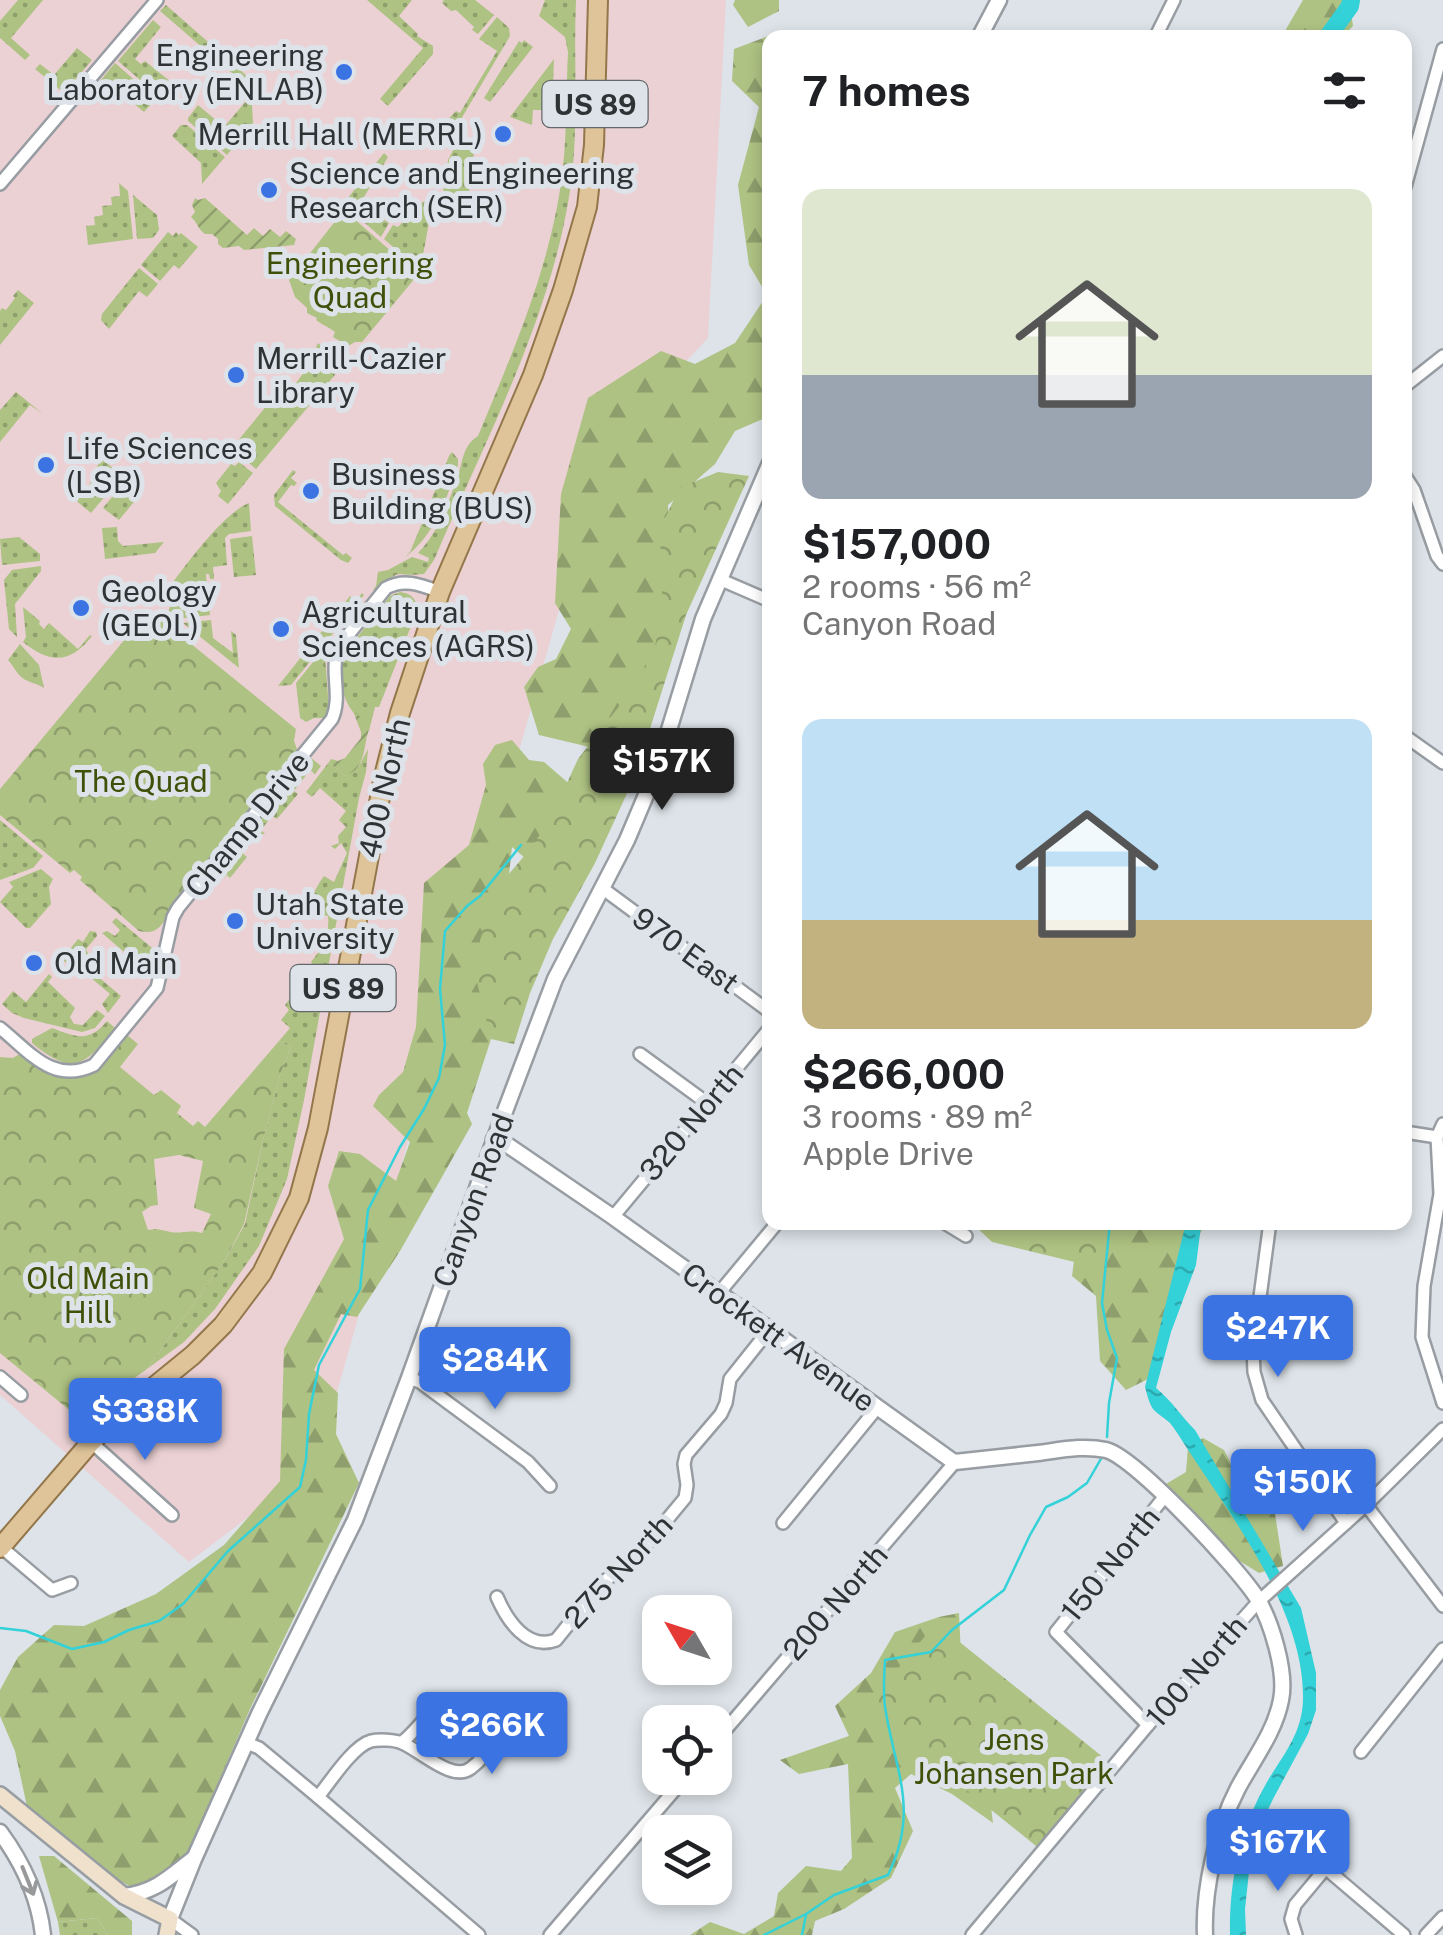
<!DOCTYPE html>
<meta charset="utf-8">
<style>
:root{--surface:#fff;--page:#f2f2f2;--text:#202124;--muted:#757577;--accent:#3c73e3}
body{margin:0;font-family:"Public Sans",sans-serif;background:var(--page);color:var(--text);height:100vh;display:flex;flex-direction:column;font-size:38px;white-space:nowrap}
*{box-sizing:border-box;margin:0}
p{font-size:32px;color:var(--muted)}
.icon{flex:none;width:55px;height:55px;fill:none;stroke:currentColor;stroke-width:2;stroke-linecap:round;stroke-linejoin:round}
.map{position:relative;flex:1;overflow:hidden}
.panel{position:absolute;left:762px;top:30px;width:650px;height:1200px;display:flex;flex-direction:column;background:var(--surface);border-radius:20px;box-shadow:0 5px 15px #0003}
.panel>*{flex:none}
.needle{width:65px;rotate:309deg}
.fabs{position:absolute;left:642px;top:1595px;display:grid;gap:20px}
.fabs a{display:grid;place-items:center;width:90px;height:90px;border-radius:20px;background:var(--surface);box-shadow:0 5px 15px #0003;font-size:50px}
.price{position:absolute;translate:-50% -85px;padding:0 22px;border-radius:10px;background:var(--accent);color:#fff;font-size:32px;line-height:65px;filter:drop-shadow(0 2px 5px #0008)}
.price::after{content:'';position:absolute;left:50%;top:60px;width:30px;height:22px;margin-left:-15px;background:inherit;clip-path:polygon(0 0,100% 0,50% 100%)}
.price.on{background:#222;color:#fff}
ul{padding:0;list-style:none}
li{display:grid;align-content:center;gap:20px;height:530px;padding:0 40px}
li span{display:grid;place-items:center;height:310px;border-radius:20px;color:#555}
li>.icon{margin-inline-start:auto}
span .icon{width:180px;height:180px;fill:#fffc;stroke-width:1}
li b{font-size:42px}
h2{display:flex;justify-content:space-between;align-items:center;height:120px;padding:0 40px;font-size:42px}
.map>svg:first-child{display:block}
.education{fill:#ebd1d4}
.grass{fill:url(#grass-dots)}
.forest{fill:url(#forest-firs)}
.park{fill:url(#park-crowns);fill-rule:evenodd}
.garden{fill:url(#garden-furrows)}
.water{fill:url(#water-ripples)}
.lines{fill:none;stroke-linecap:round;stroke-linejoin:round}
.stream{stroke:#33d1d8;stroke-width:2.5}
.river{stroke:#33d1d8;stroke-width:18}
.minor-casing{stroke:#979da2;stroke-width:16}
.tertiary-casing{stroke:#979da2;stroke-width:19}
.secondary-casing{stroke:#979da2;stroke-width:20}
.primary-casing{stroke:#93774a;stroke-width:22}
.minor{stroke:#fff;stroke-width:11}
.tertiary{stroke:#fff;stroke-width:14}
.secondary{stroke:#efe1cc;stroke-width:15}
.primary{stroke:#dfc49a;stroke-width:18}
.oneway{stroke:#98999a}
.poi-dot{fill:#3c73e3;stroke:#dde3e8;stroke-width:4}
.labels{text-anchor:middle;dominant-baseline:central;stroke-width:10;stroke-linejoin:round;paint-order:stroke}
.shield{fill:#dde3e8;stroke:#64686b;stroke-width:2.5}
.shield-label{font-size:28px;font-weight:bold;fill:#303335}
.poi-label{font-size:30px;fill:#303335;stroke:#dde3e8;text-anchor:start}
.park-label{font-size:30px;fill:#3f5009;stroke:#dde3e8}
.street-label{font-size:30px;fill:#303335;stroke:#dde3e8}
</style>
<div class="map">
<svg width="1443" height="1935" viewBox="0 0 1443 1935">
<defs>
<pattern id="grass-dots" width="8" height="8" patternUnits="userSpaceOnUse" patternTransform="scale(2.5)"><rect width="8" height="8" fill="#aec283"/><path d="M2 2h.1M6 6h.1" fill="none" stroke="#8e9e6c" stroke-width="1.8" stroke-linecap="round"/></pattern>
<pattern id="forest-firs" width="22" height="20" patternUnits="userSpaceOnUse" patternTransform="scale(2.5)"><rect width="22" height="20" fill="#aec283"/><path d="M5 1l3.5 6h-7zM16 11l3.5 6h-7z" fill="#8e9e6c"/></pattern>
<pattern id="park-crowns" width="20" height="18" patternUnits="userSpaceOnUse" patternTransform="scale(2.5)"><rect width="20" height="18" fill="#aec283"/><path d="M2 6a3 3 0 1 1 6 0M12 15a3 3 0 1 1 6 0" fill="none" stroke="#8e9e6c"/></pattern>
<pattern id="garden-furrows" width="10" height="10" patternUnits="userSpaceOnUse" patternTransform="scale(2.5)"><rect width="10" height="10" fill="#aec283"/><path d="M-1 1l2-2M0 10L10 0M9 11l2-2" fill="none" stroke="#8e9e6c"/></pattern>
<pattern id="water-ripples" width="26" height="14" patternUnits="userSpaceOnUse" patternTransform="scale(2.5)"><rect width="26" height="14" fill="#33d1d8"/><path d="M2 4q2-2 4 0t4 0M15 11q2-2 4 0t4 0" fill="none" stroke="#2caab0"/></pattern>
</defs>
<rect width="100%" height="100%" fill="#dde3e8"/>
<path class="education" d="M0,0H726L708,338L605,448L316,1466L189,1562L0,1395Z"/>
<g class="grass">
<path d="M18,0H43L11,38L30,55L25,60L0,38V21Z"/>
<path d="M367,0H412L399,16L418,34L417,36L433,46V54L388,106L380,99L423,48Z"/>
<path d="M444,0H475L494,15L478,34L472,30L474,27L456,10L451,11L442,3Z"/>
<path d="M545,0H576C573,66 580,131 569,197C548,325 484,442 434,560L424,574C395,578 402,564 378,592L373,590L376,586L378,572L388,570L412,557L428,562L429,558L418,553C438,533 447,505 457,479C463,462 462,446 478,436C514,349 553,261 563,167C567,129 566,90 568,52L565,37L539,16Z"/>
<path d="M166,5L247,76L251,84V92L247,86L160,11Z"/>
<path d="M497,17L509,28L510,36L444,148L437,147L438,142L431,135L427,143L413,135L421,124L434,134L456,111L460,113L497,51L479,39Z"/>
<path d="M153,20L161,27L135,59L141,64L145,61L171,82L160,95L154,92L118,61Z"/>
<path d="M524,40L533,47L490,102L484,98L519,41L522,43Z"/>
<path d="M77,48L92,60L64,93L35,69L40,64L54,75Z"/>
<path d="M554,59L552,107L547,110H533L532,125L510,117Z"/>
<path d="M115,63L153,96L155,100L144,112L120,92L117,94L112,90L106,96L95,87Z"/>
<path d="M247,100L252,105L253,123L227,155L188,121V118L198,105L224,127Z"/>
<path d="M181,125H187L225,157L202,184L201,163L172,136Z"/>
<path d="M460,137L475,141L466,218L440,213L448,160Z"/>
<path d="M384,153L388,157L361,202L373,209L372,212L389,223L381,237L343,204Z"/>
<path d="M119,183L128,191L133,239L88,245L86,226L95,225L94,217L103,215L102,206L112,205L111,197L120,196Z"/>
<path d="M133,195L157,215L159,230L153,238L137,239Z"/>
<path d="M434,196L423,255L416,264L410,262L384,239L393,225L398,227L419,204Z"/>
<path d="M168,232L173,236L176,232L179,235L181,233L198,247L179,269L174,265L160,281L141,265Z"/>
<path d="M139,268L158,284L147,297L139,291L109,329L101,320L102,314Z"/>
<path d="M18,290L34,303L0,345V311L2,308L6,310L15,298L13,296Z"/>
<path d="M318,343L335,357L338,371L316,398L296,383L320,351L316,347Z"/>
<path d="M295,385L313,401L256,469L249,463L251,459L245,454L247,451L236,443L268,404L275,409Z"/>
<path d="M16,392L43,414L30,405L0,442V410Z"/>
<path d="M452,452L458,459V465C446,500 435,535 404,558L410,552L425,516L435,519L426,513L449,456Z"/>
<path d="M101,458L122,476L91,513L68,494L74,485L86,493Z"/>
<path d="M239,462L253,473L228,504L218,496L221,491L216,483L231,464L235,466Z"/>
<path d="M293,470L296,472L291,478L297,483L294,486L291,485L278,502L343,555L346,553L352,558L348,563L341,560L275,506L274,495Z"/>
<path d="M126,480L136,487L132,492L138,497L119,520L103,508Z"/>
<path d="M249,503L251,531L229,534L225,538L227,565L213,567L214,579H210L209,574H206L207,590L163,595C183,570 221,514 249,503Z"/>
<path d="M117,527L118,541L123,546L164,542L155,553L105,559L102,528Z"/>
<path d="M252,536L256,575L234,577L230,539Z"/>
<path d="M19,537L40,554V561L2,565L0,539Z"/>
<path d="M41,566V571L15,604L17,637L9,629L4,580L12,570Z"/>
<path d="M400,592C411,593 418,600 417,611L379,707H375L369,731C365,719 360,720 353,712C341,697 338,671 344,654L390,596Z"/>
<path d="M362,593L364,595L291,685L278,686L350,596L356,601Z"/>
<path d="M208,595L210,615L177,619L168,612L173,599Z"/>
<path d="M23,607L40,621L39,624L44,629L49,623L78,649L90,635L92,636C70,664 50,664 23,642L26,637Z"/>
<path d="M211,620L213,638L233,653L231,631L236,635L239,668L183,623Z"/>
<path d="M20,644L39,665L44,688C36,683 26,682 20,676C15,671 13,665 8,660Z"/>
<path d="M328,644L330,645L325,655L329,710L325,718H314L306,722L300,718L296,683Z"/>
<path d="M368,749L366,772L359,798L304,1100L287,1179L259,1246L215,1309L184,1342L147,1369L223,1263L245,1224L263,1140L280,1075L291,1047L279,1041L290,1028L281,1020L289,1010L285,1005L296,991L294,988L313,965L311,962C322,949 330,934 328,916L318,914L308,903C314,894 317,885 324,876L334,882L347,853L341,843L335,849L331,846L339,843L338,836L346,827L339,820L346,811L320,788L312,797L306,792L329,762L345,776L359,766Z"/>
<path d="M310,757L321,766L315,774L310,770L294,791L298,794L277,819L272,816L261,830L265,834H262L259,841L254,838L242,853L247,857L230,878L227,875L224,878L215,873Z"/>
<path d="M0,820L43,856L33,868L0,880Z"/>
<path d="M41,869L53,879L49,887L51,904L30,928H26L0,902L13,887L9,882Z"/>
<path d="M116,918L157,952L143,969L139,966L143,960L136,954L131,958L102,933L107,931L115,936L120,930L112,922Z"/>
<path d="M90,931L96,932L97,936L86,949L90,958L84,965L121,996L108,1013L102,1004L110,994L83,971L76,972L62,959L78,939L83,942Z"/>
<path d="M49,974L52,977L48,982L75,1008L70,1017L74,1024L83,1025L97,1010L105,1016L95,1028L82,1032L24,1018L12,1013L2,1004L13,991L26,1002Z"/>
<path d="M107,1021L115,1028C85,1066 73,1077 32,1043V1039L52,1028C76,1037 89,1043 107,1021Z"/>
<path d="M97,1918L108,1935H60L58,1922Z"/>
</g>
<g class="forest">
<path d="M735,0H779V11L748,27L733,5Z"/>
<path d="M1303,0H1349L1353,26L1342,37H1277L1285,31Z"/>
<path d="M771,35L775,37L770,38V416L735,431L715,464L668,505L671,567L668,652L602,750L539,735L524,687L538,667L556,659L571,629L555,603L561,494L588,398L661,351L695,364L735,343L767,295L749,265L738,185L759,107L732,81L734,49Z"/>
<path d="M512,740L529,760L544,762L581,794L537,868L512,847L504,920L480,972L491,1039L467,1113L472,1124L400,1251L357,1317L341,1314L314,1370L338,1393L336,1434L359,1483L250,1709L190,1848L167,1874L137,1890L102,1871L28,1811L15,1751L0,1716V1690L18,1657L54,1625L84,1626L156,1594L224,1545L280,1481L284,1349L344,1239L328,1186L339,1151L360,1154L396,1181L410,1142L373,1106L379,1095L403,1072L416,1027L424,883L469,845L486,785L483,764L495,745Z"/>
<path d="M1079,1223H1205L1178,1282L1148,1379L1126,1390L1100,1361L1096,1296L1072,1276Z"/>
<path d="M1203,1438L1224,1450L1249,1498L1274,1507L1283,1566L1259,1573L1230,1555L1166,1484L1186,1472L1188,1447Z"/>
<path d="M959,1613L961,1656L989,1791L993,1823L952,1794L911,1774L895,1788L913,1831L891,1878L844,1909L815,1921L812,1935H690L710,1922L744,1934L774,1916L778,1893L806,1866L841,1871L852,1858L848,1764L799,1774L780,1760L849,1736L835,1706L871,1673L895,1632L939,1617Z"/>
<path d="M39,1856H54L132,1921V1935H108L97,1918L58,1922Z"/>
</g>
<g class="park">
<path d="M344,210L416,273V277L362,342H355L348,346L333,337L335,332C329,327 322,325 316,320L317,318L307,313V308L295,297L289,280Z"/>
<path d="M718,472L749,476L686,615L635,776L595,863L553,939L530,993L514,1044L491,1039L474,970L482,931L503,881L531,848L551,818L578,759L634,687L655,646L661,619L663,574L659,532L679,488Z"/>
<path d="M146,614L156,622L159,618L296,729L294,741L298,752L173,906C163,921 161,936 139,931L80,880L82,877L74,870L70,873L0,815V789Z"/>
<path d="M127,1035L138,1044L120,1067L154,1095L161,1090L181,1106L177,1113L193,1126L198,1121L205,1127L279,1041L291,1047L280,1075L263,1140L244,1224L223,1263L147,1369L79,1418L0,1353V1057L13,1058L21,1053C43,1071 74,1091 101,1066C110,1057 118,1045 127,1035ZM179,1155L203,1161L194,1208L211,1214L202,1233C188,1229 182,1234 171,1232C161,1230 158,1228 148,1230L142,1212L151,1206L158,1205L154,1159Z"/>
<path d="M972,1223H1109L1095,1267L992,1242Z"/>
<path d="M936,1623L1114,1766L1041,1850L865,1708Z"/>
</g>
<g class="garden">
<path d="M195,198L198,200L205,198L247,235L254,228L263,236L270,229L280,237L286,231L296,239L294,245L244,250L239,246L223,248L218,244V239L212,234H205C197,228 198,223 191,217L195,212L192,205Z"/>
<path d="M353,711C357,715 364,718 367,723C371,730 367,733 366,741C363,757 362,769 345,776L329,762L331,759L338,761L345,758L361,738V732Z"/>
</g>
<path class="water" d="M1186,1223H1200L1201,1226L1196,1265L1171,1332L1156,1388C1171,1400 1181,1416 1195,1430L1301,1608L1316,1673V1710L1308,1734L1273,1799L1252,1844L1245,1909L1246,1935H1230C1229,1881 1240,1829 1267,1782C1283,1755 1302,1734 1303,1700C1305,1610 1230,1515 1183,1442C1179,1436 1175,1429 1170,1423C1165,1418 1157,1414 1153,1409C1149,1403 1147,1394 1145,1387Z"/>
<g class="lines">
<g class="stream">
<path d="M1107,1437L1109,1403L1117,1358L1107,1330L1102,1303L1110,1222"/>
<path d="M0,1628L26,1631L72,1649L104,1642L129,1630L159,1621L183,1604L228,1551L300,1487L306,1460L309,1414L319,1365L360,1289L368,1210L400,1147L424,1109L439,1078L445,1045L440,989L445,931L467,906L480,896L521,845"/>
<path d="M764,1935L806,1914L834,1895L888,1875C920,1809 895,1772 885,1707C883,1692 884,1676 885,1660L931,1652L952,1630L1004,1590L1030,1535L1046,1507L1068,1497L1087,1483L1102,1457"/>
<path d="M802,1935L806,1915"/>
</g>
<path class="river" d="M1327,38L1350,6L1351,0"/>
<g class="minor-casing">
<g id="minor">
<path d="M1155,38L1174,0"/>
<path d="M0,184L157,0"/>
<path d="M1405,187L1443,49"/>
<path d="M1405,386L1443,356"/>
<path d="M1405,476L1414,490L1437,556L1443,564"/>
<path d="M719,579L770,601"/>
<path d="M1405,736L1443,763"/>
<path d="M602,888L770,1012"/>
<path d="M0,1028C30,1052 53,1085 94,1065L157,988L173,917L178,908L332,719C343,695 328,669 340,645L386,588C405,578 421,585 440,592"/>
<path d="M640,1054L707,1103"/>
<path d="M1443,1124L1437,1137L1440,1194L1424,1286L1422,1337L1443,1403"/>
<path d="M1405,1132L1437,1137"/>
<path d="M613,1217L770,1028"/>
<path d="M943,1222L966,1236"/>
<path d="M1270,1222L1253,1349L1254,1372L1262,1400L1346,1523"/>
<path d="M719,1293L778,1222"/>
<path d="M0,1377L21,1395"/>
<path d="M409,1378L420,1382L528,1462L550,1486"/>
<path d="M91,1442L172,1515"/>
<path d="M1366,1505L1443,1606"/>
<path d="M783,1523L877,1408"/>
<path d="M1,1547L52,1590L71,1583"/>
<path d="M497,1597C507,1620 527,1651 556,1640L602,1583L636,1557L685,1498L687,1485L684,1464L686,1455L721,1414L726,1403L730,1379L769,1330"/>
<path d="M1148,1725L1056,1632L1165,1496"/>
<path d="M715,1742L955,1462"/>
<path d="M247,1743L259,1748L318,1797L479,1935"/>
<path d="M1361,1752L1443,1649"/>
<path d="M318,1797C330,1782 353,1746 371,1741C379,1739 395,1740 402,1743C420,1750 453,1783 471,1768C500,1746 485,1731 462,1714C456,1710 450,1704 441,1706C431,1708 414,1734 402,1742"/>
<path d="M1303,1849L1404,1935"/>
<path d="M170,1919L192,1935"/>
<path d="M550,1935L685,1778"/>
<path d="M972,1935L1148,1725L1259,1601L1366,1505L1443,1429"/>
<path d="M1296,1935L1291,1919L1295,1905L1325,1869"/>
<path d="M1426,1935L1443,1917"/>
</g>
</g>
<g class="tertiary-casing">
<g id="tertiary">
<path d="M979,38L999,0"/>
<path d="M494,1139L506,1144L613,1217L951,1460L955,1462C983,1459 1010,1456 1038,1453C1061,1450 1083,1445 1106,1450C1135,1457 1239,1569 1257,1598C1271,1621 1287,1672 1281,1700C1275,1732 1253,1760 1238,1788C1217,1828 1203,1890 1205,1935"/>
<path d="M0,1832C22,1862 39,1898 43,1935"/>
<path d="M124,1896C155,1892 169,1878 193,1859"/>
<path d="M170,1919L194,1859L259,1714L355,1520L409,1378L499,1127L555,979L627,840L657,769L703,619L770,463"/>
</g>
</g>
<g class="secondary-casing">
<path id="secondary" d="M0,1795L124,1896L170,1919L167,1935"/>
</g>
<g class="primary-casing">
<path id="primary" d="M0,1548L91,1442L117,1417L193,1355L223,1325L262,1273L299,1198L318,1128L384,776L400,713L440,592L533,375L563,290L587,207L594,145L598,0"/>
</g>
<use href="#minor" class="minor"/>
<use href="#tertiary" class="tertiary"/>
<use href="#secondary" class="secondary"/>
<use href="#primary" class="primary"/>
</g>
<defs><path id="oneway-shaft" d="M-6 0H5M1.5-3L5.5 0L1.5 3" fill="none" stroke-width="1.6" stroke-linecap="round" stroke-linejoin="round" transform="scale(2.5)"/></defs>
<use class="oneway" href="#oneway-shaft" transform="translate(28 1881) rotate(68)"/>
<g class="poi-dot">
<circle cx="344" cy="72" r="10"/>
<circle cx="503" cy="134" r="10"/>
<circle cx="269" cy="190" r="10"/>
<circle cx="236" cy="375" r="10"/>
<circle cx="46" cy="465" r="10"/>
<circle cx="311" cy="491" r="10"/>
<circle cx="81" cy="608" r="10"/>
<circle cx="281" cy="629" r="10"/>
<circle cx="235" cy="921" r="10"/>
<circle cx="34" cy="963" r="10"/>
</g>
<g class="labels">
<g class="shield">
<rect x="542.5" y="81" width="105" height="46" rx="8"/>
<rect x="290.5" y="965" width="105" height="46" rx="8"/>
</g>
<g class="shield-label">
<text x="595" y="104">US 89</text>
<text x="343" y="988">US 89</text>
</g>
<g class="poi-label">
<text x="324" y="55" text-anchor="end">Engineering<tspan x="324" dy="34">Laboratory (ENLAB)</tspan></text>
<text x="483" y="134" text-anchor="end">Merrill Hall (MERRL)</text>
<text x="289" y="173">Science and Engineering<tspan x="289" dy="34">Research (SER)</tspan></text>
<text x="256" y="358">Merrill-Cazier<tspan x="256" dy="34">Library</tspan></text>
<text x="66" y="448">Life Sciences<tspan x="66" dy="34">(LSB)</tspan></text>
<text x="331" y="474">Business<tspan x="331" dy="34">Building (BUS)</tspan></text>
<text x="101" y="591">Geology<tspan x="101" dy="34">(GEOL)</tspan></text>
<text x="301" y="612">Agricultural<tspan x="301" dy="34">Sciences (AGRS)</tspan></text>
<text x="255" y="904">Utah State<tspan x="255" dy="34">University</tspan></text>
<text x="54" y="963">Old Main</text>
</g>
<g class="park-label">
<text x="350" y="263">Engineering<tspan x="350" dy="34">Quad</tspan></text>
<text x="141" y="781">The Quad</text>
<text x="88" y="1278">Old Main<tspan x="88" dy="34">Hill</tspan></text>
<text x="1014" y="1739">Jens<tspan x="1014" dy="34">Johansen Park</tspan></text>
</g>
<g class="street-label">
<text transform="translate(384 788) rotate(-77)">400 North</text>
<text transform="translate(247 824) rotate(-51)">Champ Drive</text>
<text transform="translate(686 950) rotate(36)">970 East</text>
<text transform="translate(691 1122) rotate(-50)">320 North</text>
<text transform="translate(473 1200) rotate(-70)">Canyon Road</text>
<text transform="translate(779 1337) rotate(36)">Crockett Avenue</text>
<text transform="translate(1110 1564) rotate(-51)">150 North</text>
<text transform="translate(618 1571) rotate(-47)">275 North</text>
<text transform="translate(835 1602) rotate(-49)">200 North</text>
<text transform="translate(1196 1671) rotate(-49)">100 North</text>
</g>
</g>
</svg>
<div class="fabs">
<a><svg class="needle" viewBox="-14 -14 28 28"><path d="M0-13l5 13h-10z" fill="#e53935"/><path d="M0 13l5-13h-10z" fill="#757577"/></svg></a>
<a><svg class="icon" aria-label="locate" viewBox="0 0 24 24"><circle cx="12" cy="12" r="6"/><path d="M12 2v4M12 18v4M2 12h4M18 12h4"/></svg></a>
<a><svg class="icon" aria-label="layers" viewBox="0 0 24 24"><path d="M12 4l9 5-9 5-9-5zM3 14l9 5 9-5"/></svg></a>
</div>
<b class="price on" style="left:662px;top:813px">$157K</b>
<b class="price" style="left:1278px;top:1380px">$247K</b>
<b class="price" style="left:495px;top:1412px">$284K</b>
<b class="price" style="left:145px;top:1463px">$338K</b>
<b class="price" style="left:1303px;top:1534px">$150K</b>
<b class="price" style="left:492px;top:1777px">$266K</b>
<b class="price" style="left:1278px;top:1894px">$167K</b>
<section class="panel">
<h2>7 homes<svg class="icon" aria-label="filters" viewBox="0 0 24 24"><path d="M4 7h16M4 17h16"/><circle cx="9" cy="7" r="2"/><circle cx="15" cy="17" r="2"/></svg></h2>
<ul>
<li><span style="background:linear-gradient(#dfe7d0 60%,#9aa5b1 0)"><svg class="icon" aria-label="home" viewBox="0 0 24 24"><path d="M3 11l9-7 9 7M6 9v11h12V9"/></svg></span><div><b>$157,000</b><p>2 rooms · 56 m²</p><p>Canyon Road</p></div></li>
<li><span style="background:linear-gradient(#bfe0f5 65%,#c2b280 0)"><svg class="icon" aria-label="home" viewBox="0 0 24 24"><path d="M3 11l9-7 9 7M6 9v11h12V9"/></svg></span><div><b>$266,000</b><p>3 rooms · 89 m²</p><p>Apple Drive</p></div></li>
</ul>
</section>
</div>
